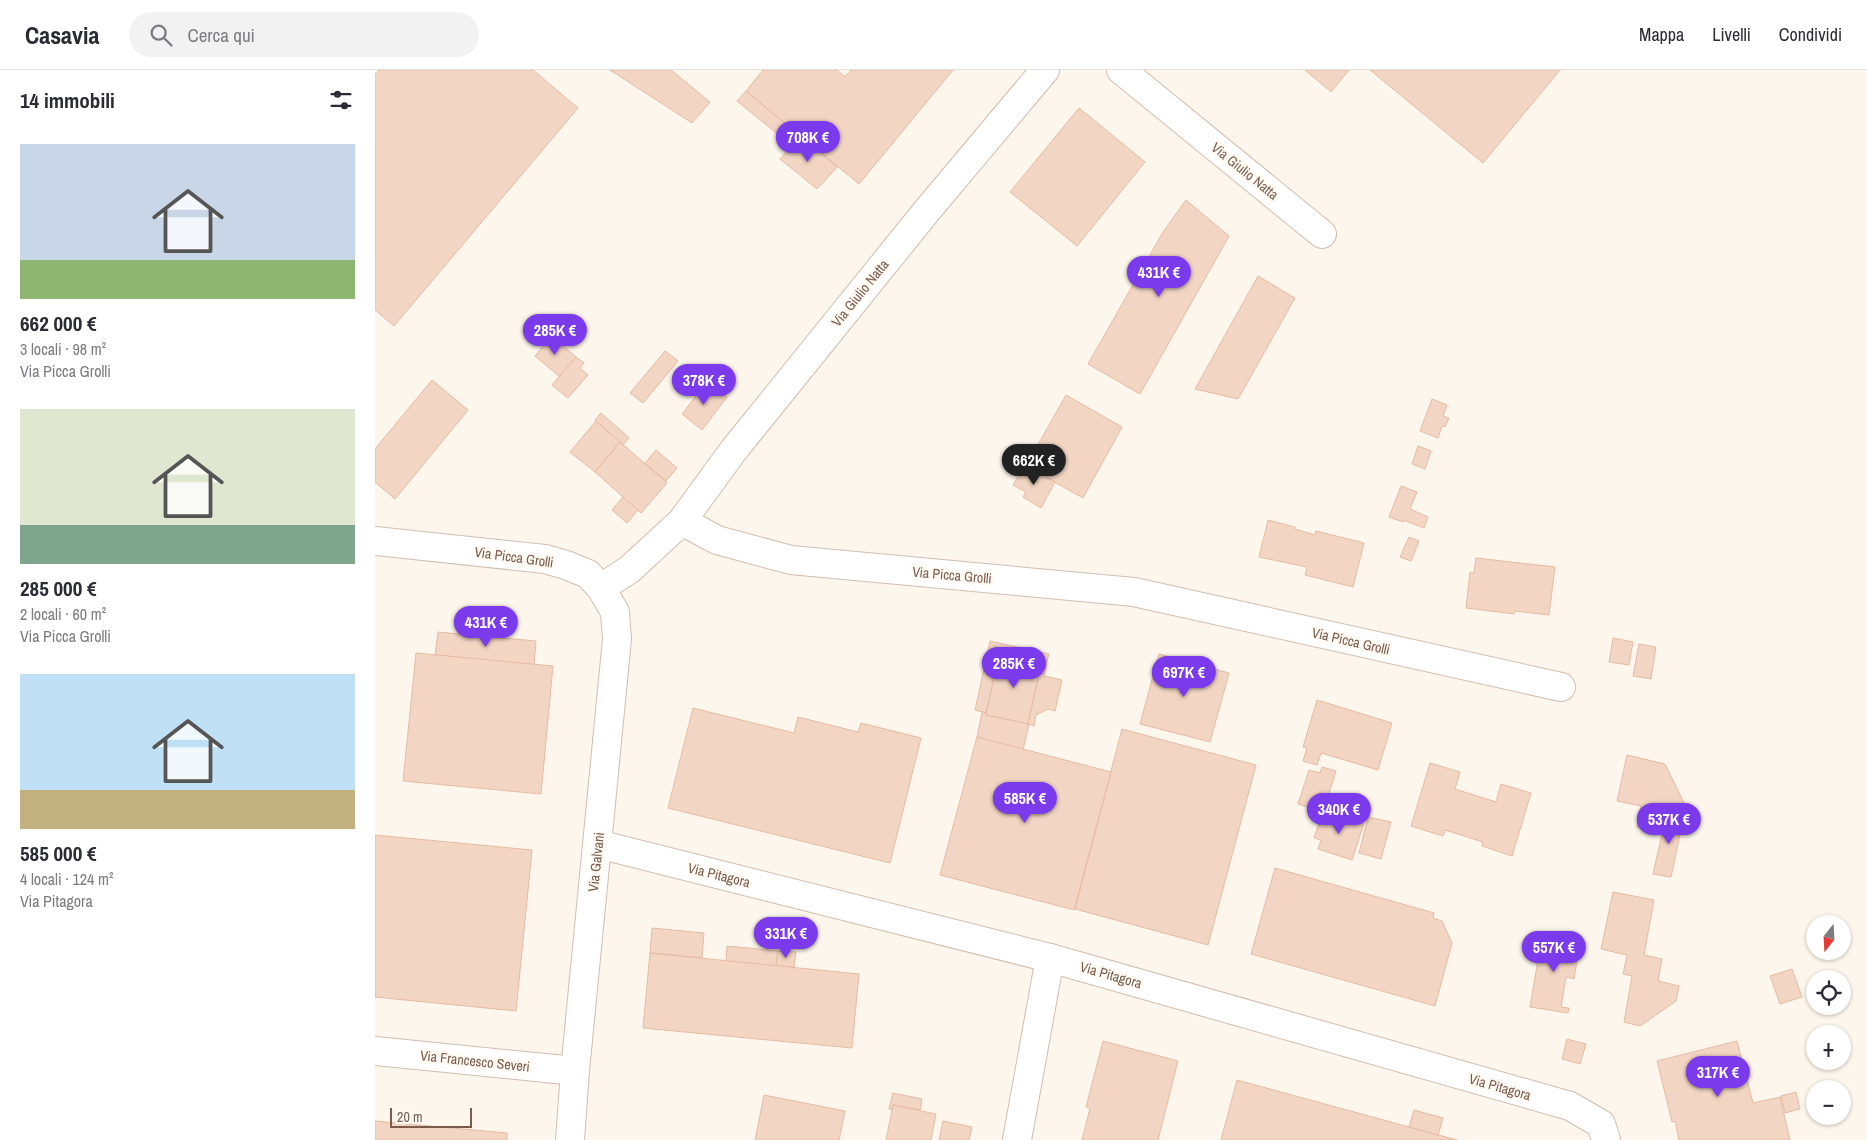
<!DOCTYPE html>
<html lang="it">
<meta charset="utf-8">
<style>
:root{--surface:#fff;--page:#f2f2f3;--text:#2b2b33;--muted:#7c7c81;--line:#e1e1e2;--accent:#7c3aed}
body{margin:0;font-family:"Archivo Narrow",sans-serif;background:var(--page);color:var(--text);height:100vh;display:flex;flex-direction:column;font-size:19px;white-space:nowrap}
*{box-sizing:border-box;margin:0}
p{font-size:16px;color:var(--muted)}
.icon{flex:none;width:28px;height:28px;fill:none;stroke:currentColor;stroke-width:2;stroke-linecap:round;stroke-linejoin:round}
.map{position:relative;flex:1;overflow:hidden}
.details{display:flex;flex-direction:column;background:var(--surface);width:375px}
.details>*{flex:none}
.needle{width:32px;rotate:198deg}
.controls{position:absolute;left:1431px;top:845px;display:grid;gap:10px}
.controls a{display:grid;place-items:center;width:45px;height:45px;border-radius:50%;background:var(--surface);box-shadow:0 1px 4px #0004;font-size:25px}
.scale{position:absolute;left:15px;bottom:12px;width:82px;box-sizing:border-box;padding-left:5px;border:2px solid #7a5c4d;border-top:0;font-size:14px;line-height:18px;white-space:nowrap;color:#7a5c4d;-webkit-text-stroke:4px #fffaf3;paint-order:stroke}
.price{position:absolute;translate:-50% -42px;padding:0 11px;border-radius:18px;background:var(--accent);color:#fff;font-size:16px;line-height:32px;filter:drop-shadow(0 1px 2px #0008)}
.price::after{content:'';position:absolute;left:50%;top:30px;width:15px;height:11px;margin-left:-8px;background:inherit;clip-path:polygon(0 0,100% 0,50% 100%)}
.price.selected{background:#222;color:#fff}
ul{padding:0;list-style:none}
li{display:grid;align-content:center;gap:10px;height:265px;padding:0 20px}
li span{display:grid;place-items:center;height:155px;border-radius:0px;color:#555}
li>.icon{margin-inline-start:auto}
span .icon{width:90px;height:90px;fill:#fffc;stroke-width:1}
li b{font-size:21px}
h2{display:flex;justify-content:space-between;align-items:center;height:60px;padding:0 20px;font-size:21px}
header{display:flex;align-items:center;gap:30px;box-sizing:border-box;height:70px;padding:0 25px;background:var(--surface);border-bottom:1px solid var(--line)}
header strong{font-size:24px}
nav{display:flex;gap:28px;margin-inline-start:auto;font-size:18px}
.search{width:350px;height:45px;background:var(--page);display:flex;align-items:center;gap:12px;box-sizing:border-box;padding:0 18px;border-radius:28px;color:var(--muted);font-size:19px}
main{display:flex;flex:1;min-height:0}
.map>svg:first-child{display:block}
.building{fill:#f3d5c3;stroke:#e6bba3}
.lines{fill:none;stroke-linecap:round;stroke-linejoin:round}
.minor-casing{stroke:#d1beb0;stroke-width:30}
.minor{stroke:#fff;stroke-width:28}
.labels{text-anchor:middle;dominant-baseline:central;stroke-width:5;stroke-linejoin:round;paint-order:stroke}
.street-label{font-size:14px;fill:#7a5c4d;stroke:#fffaf3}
</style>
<header>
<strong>Casavia</strong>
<div class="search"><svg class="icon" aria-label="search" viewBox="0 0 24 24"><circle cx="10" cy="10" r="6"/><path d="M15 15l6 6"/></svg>Cerca qui</div>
<nav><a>Mappa</a><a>Livelli</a><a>Condividi</a></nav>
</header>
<main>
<section class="details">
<h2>14 immobili<svg class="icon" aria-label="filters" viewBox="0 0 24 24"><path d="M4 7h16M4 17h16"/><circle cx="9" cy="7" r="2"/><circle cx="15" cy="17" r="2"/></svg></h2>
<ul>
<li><span style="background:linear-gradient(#c9d6e8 75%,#8fb573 0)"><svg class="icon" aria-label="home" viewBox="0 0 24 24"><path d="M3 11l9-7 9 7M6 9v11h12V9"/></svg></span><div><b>662 000 €</b><p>3 locali · 98 m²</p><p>Via Picca Grolli</p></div></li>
<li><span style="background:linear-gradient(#dfe7d0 75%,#7fa58c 0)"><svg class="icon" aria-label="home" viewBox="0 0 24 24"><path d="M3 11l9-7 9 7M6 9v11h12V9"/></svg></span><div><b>285 000 €</b><p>2 locali · 60 m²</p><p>Via Picca Grolli</p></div></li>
<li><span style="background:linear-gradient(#bfe0f5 75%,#c2b280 0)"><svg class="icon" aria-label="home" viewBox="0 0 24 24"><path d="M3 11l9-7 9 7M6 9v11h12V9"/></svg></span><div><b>585 000 €</b><p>4 locali · 124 m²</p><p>Via Pitagora</p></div></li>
</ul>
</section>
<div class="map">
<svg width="1492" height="1070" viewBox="0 0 1492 1070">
<rect width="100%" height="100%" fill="#fdf6ec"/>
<g class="building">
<path d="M4,0H158L203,38L19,256L0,240V4Z"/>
<path d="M235,0H296L335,32L317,53Z"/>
<path d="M388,0H462L470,7L476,0H578L484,114L371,21Z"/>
<path d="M930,0H974L956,22Z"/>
<path d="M995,0H1185L1108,93Z"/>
<path d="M371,21L425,66L416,75L362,31Z"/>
<path d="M704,38L770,92L702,176L635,122Z"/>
<path d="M425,66L462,97L442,119L405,89Z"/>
<path d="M811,130L854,166L765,324L713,294L788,162Z"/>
<path d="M883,206L920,228L863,329L820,319Z"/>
<path d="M176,266L201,287L185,307L160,286Z"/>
<path d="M290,281L303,291L268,333L255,323Z"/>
<path d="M201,287L209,293L205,298L213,305L193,328L177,315Z"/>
<path d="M57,310L93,340L20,429L0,412V379Z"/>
<path d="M332,312L352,327L327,360L307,344Z"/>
<path d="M691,325L747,357L708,428L651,396Z"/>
<path d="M1057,329L1072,335L1068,346L1074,348L1070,357L1067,356L1063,368L1045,361Z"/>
<path d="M226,343L254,368L248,375L220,350Z"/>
<path d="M221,351L245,372L220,402L195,382Z"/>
<path d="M245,372L292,413L266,443L220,402Z"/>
<path d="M1043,376L1056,381L1050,399L1037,394Z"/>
<path d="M281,380L302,398L291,411L270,393Z"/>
<path d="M650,395L680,412L666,438L648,427L651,422L638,415Z"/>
<path d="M1026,416L1042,422L1035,439L1053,447L1049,458L1028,450V452L1014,447Z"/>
<path d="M248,427L263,440L252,453L237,440Z"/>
<path d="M893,450L920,457V459L940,465L941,461L989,473L978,517L930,505L932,497L884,487Z"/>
<path d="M1034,467L1044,471L1036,491L1025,487Z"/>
<path d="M1101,488L1180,497L1174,545L1140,541L1139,544L1091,538L1095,502L1099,503Z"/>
<path d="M63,562L161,571L159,595L60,585Z"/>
<path d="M1238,568L1258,572L1254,595L1234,592Z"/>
<path d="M615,571L674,584L672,591L650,586L649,591L624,585L611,643L600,640Z"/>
<path d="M1264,574L1281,577L1276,609L1258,606Z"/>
<path d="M41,583L178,596L166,724L28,711Z"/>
<path d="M784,584L854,603L835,672L765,654Z"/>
<path d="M624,585L649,591L650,586L667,590L653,654L611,645Z"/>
<path d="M667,590L672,591L669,606L687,610L680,641L673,639L661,645L659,656L653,654Z"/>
<path d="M942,630L1017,653L1003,700L946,683L942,695L928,691L932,678L928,677Z"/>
<path d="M318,638L419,663L423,647L483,662L486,653L546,668L515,793L293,738Z"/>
<path d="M607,642L611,643V645L654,654L648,680L602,667Z"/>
<path d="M747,659L881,695L833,875L700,839Z"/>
<path d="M602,667L736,702L699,840L565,805Z"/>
<path d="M1252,685L1290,694L1311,737L1309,746L1286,740L1281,761L1262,757L1266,736L1242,731Z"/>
<path d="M1055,693L1085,702L1080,719L1121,732L1126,714L1156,723L1137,786L1107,776L1108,772L1070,760L1068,766L1036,756Z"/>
<path d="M947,697L961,701L948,742L923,734L934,700L945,703Z"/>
<path d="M948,742L966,749L967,746L989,753L977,790L943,779L946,770L939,768Z"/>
<path d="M1292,742L1309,745L1296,807L1278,804Z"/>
<path d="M993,747L1016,752L1006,789L984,783Z"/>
<path d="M0,765L157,780L141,941L0,927Z"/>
<path d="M900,798L1059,843L1058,848L1067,851L1077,873L1060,936L876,884Z"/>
<path d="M1238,822L1279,830L1269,885L1287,889L1283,911L1304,916L1301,931L1265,956L1249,952L1257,906L1248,904L1252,885L1226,879Z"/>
<path d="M277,858L329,863L327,888L275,883Z"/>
<path d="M1167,866L1205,872L1199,909L1191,907L1186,937L1194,938L1193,943L1155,937Z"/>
<path d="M352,876L403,881L401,896L351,891Z"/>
<path d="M403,881L421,882L419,897L401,896Z"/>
<path d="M275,883L484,904L477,978L268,958Z"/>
<path d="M1417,899L1427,927L1405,934L1395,906Z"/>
<path d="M1192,969L1211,974L1205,994L1187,989Z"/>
<path d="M728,971L803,991L783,1070H707L715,1038L711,1037Z"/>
<path d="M1362,971L1378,1033L1405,1027L1415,1070H1304L1300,1051L1297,1052L1282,991Z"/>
<path d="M862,1010L1034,1057L1082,1070H846Z"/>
<path d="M1421,1022L1425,1039L1410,1043L1406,1026Z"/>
<path d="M518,1023L547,1029L545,1040L518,1035L517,1040L514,1039Z"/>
<path d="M389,1025L470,1041L464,1070H380Z"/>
<path d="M518,1035L561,1044L556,1070H511Z"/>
<path d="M1039,1040L1068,1048L1063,1065L1034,1057Z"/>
<path d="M0,1051L132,1063V1070H0Z"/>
<path d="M568,1051L597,1057L594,1070H564Z"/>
</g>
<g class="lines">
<g class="minor-casing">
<g id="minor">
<path d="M746,0L947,164"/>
<path d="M307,451L342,470L416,490L759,522L1186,617"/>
<path d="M0,471L170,489L191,495L213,504L226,518L240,542L242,569L200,1001L195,1070"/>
<path d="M226,518L255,499L307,451L358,381L550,143L670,0"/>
<path d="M223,774L675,888L1195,1036L1226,1054L1231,1070"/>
<path d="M0,981L200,1001"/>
<path d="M642,1070L675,888"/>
</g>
</g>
<use href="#minor" class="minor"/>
</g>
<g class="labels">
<g class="street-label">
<text transform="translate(870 101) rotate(39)">Via Giulio Natta</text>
<text transform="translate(485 223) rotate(-51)">Via Giulio Natta</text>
<text transform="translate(139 487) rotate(8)">Via Picca Grolli</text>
<text transform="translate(577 505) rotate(5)">Via Picca Grolli</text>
<text transform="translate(976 571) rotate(13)">Via Picca Grolli</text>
<text transform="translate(221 792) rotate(-84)">Via Galvani</text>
<text transform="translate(344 805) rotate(14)">Via Pitagora</text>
<text transform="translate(736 905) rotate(16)">Via Pitagora</text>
<text transform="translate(100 991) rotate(6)">Via Francesco Severi</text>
<text transform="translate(1125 1017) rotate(16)">Via Pitagora</text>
</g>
</g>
</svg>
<div class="controls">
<a><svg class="needle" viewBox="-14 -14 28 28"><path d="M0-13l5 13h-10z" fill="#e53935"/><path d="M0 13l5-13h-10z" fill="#7c7c81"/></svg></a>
<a><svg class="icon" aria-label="locate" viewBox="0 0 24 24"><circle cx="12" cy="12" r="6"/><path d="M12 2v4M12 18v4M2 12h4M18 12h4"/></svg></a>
<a>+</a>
<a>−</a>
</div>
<div class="scale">20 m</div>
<b class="price" style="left:433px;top:93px">708K €</b>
<b class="price" style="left:784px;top:228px">431K €</b>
<b class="price" style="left:180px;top:286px">285K €</b>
<b class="price" style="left:329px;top:336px">378K €</b>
<b class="price selected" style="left:659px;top:416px">662K €</b>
<b class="price" style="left:111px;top:578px">431K €</b>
<b class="price" style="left:639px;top:619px">285K €</b>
<b class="price" style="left:809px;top:628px">697K €</b>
<b class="price" style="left:650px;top:754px">585K €</b>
<b class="price" style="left:964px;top:765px">340K €</b>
<b class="price" style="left:1294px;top:775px">537K €</b>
<b class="price" style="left:411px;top:889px">331K €</b>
<b class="price" style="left:1179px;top:903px">557K €</b>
<b class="price" style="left:1343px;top:1028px">317K €</b>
</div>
</main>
